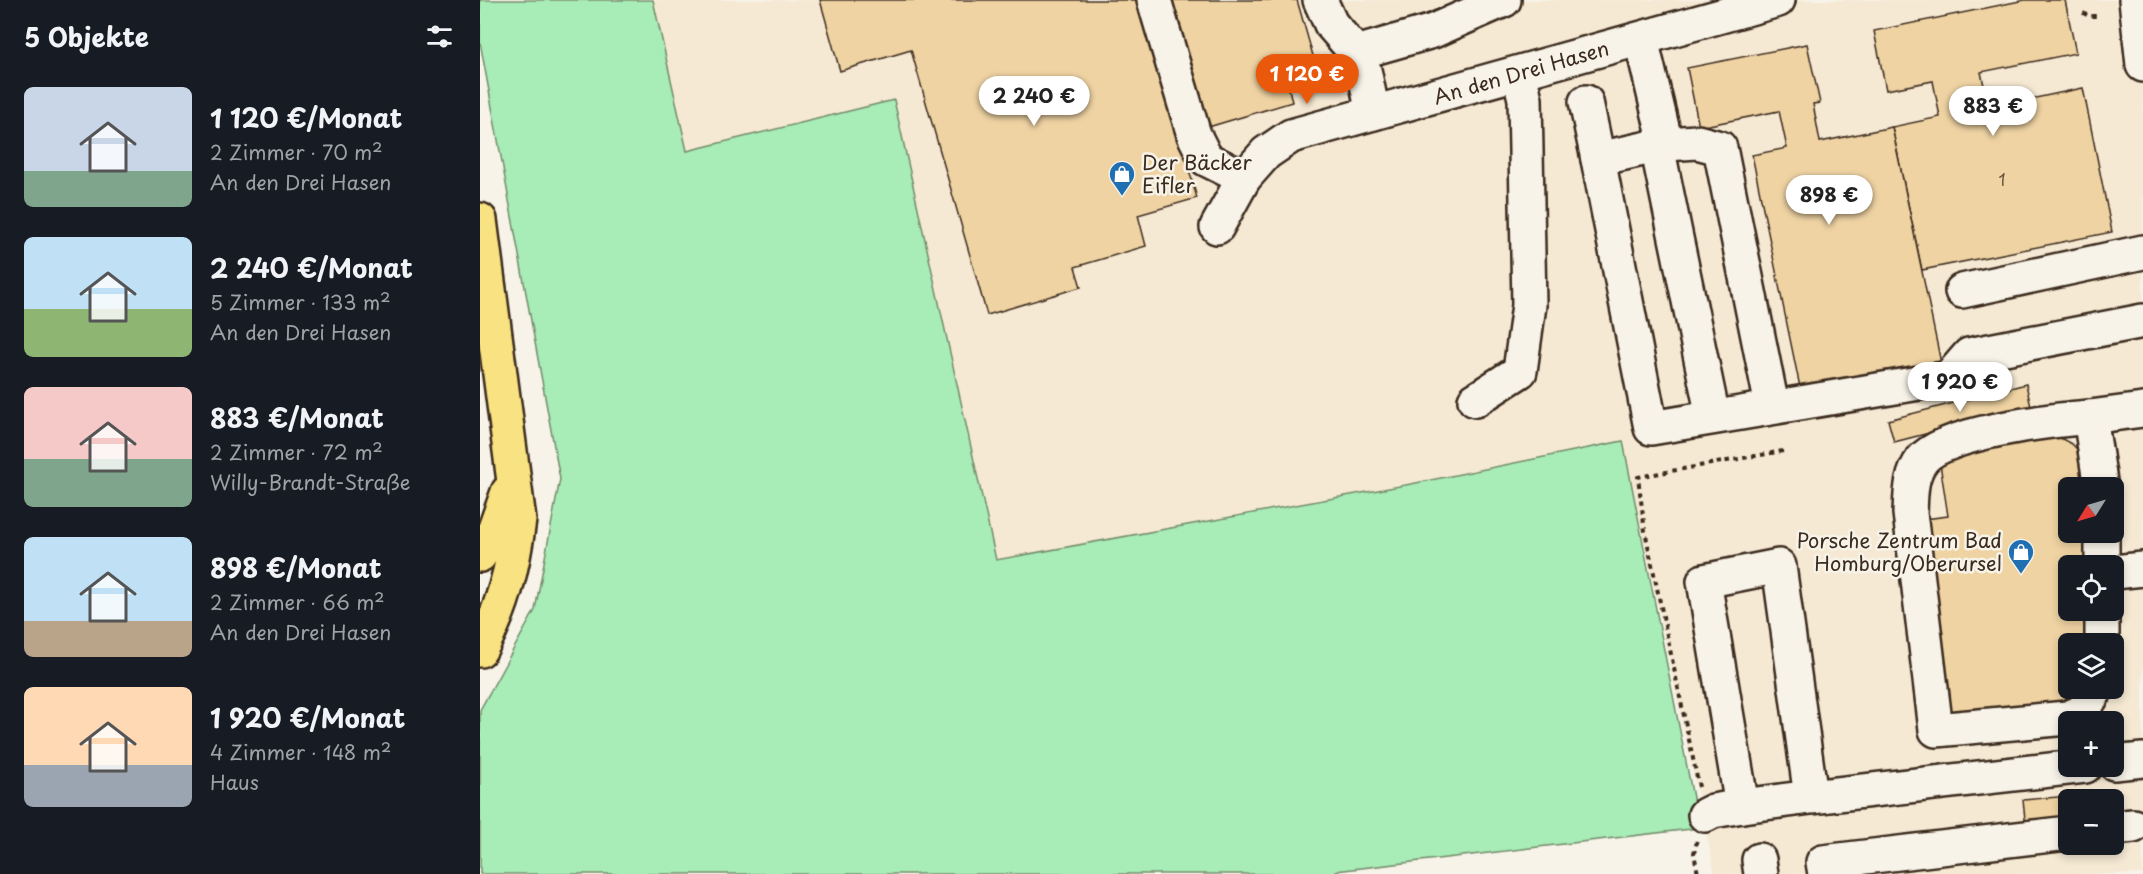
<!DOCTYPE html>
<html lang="de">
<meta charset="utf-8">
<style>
:root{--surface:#171b24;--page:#20242c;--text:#f1f3f6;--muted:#9ea1a6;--accent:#ea580c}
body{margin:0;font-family:"Playpen Sans",sans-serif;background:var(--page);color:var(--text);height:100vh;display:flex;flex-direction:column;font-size:22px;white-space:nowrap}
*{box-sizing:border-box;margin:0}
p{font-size:20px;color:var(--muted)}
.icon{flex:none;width:33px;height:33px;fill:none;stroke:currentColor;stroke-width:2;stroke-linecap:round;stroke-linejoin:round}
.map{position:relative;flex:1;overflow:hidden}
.details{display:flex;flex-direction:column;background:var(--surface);width:480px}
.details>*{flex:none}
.needle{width:39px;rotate:233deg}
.buttons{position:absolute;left:1578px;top:477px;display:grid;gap:12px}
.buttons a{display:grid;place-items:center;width:66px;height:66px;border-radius:9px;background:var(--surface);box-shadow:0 3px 9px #0003;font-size:30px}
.price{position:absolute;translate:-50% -51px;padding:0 14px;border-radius:21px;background:#fff;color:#222;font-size:20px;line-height:39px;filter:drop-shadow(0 2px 3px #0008)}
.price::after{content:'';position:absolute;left:50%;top:36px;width:18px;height:14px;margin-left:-9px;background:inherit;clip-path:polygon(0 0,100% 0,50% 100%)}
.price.selected{background:var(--accent);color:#fff}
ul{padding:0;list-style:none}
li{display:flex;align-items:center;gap:18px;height:150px;padding:0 24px}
li span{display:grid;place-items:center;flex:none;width:168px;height:120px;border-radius:9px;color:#555}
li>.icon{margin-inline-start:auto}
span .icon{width:72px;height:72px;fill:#fffc;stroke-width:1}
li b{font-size:26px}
h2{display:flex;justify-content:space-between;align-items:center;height:72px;padding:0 24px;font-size:26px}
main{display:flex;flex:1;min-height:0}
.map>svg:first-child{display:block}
.built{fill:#f5e9d3;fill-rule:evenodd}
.green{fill:#a8ecb7;stroke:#728b6a;stroke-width:1.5}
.building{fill:#efd3a3;stroke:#3b2a1e;stroke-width:1.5}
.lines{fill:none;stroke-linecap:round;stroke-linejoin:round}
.minor-casing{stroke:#3b2a1e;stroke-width:38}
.highway-casing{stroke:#3b2a1e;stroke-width:38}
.path{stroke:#3b2a1e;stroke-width:4;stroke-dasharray:4.5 4.5;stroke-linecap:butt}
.minor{stroke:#f7f3e8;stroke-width:33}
.highway{stroke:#f8e281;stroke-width:33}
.labels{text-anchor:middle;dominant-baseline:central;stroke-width:5;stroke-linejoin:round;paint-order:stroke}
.number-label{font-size:16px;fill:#68543f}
.street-label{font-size:20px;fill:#3b2a1e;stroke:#f7f3e8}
.poi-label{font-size:20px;fill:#3b2a1e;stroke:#f7f3e8;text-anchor:start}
</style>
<main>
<section class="details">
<h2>5 Objekte<svg class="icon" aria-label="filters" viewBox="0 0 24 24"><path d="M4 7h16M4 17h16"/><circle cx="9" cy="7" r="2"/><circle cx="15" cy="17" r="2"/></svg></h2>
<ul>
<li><span style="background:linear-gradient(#c9d6e8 70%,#7fa58c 0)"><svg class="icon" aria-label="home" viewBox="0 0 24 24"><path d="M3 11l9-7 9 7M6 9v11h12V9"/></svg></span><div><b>1 120 €/Monat</b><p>2 Zimmer · 70 m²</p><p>An den Drei Hasen</p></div></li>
<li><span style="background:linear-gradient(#bfe0f5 60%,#8fb573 0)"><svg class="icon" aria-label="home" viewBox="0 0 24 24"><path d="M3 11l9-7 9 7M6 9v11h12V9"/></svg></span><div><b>2 240 €/Monat</b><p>5 Zimmer · 133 m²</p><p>An den Drei Hasen</p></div></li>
<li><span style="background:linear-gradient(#f6c9c9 60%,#7fa58c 0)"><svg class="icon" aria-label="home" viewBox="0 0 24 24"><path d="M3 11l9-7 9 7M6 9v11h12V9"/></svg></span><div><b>883 €/Monat</b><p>2 Zimmer · 72 m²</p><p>Willy-Brandt-Straße</p></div></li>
<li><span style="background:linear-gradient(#bfe0f5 70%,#b9a48a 0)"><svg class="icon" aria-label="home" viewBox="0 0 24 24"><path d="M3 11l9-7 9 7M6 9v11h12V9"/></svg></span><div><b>898 €/Monat</b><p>2 Zimmer · 66 m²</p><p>An den Drei Hasen</p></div></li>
<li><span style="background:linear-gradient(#ffd9b3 65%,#9aa5b1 0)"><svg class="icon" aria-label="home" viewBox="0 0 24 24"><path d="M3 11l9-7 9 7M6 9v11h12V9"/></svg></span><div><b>1 920 €/Monat</b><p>4 Zimmer · 148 m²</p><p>Haus</p></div></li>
</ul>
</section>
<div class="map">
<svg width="1663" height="874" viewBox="0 0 1663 874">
<rect width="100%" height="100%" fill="#f7f3e8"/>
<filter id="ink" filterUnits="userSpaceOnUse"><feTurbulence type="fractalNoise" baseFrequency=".0167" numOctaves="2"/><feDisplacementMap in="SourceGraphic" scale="12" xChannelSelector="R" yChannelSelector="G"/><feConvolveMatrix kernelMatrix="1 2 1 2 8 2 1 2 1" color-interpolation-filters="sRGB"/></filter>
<g filter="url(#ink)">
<path class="built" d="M173,0H1663V874H1235L1143,442L931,484L516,560L414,100L207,151ZM1588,488H1634V532H1588ZM1588,566H1634V610H1588ZM1588,644H1634V688H1588ZM1588,722H1634V766H1588ZM1588,800H1634V844H1588Z"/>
<path class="green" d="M0,0H173L207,151L414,100L516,560L931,484L1143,441L1219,828L856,871V874H0V710L55,610L80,479L0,42Z"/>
<g class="building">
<path d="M340,0H661L717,198L658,215L666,246L595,267L601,287L507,315L431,50L360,71Z"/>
<path d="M688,0H817L840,80L809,89L812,102L725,128Z"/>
<path d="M1545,0H1585L1596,53L1501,72L1509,108L1603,88L1632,232L1442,270L1412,127L1460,117L1453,81L1406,90L1394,31Z"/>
<path d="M1327,44L1340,103L1333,104L1340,142L1412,127L1461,363L1321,392L1272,155L1307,148L1299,111L1219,127L1207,68Z"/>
<path d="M1546,384L1551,407L1414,442L1408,420Z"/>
<path d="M1566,437L1580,438L1592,444L1601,453L1610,488H1588V532H1610V566H1588V610H1610V644H1588V654L1581,655L1587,705L1466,717L1445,519L1468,516L1459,457Z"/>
<path d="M1590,796L1588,844L1548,848L1543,800Z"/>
</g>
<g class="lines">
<g class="minor-casing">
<g id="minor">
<path d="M674,0L714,135L726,159L764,178"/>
<path d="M840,0L851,24L876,53L884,70L893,113"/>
<path d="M1656,0L1663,65"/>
<path d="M1161,39L1186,144"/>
<path d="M876,53L953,31L1024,0"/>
<path d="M1106,102L1118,159"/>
<path d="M1177,146L1233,417"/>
<path d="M737,227L764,178L786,153L811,136L1298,0"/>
<path d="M1482,291L1663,252"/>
<path d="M995,400L1040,371L1049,305L1045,99L1039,73"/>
<path d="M1292,406L1240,148L1217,142L1186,144L1118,159L1171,428L1469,378L1489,355L1663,321"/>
<path d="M1610,417C1575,420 1463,432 1442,460C1430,476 1431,494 1430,513L1456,730L1587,718L1602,712L1617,688"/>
<path d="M1621,488L1610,417L1663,410"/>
<path d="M1622,532V566"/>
<path d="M1634,572L1663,569"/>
<path d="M1622,644V610"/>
<path d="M1634,763L1663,760"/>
<path d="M1331,797L1262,806L1224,581L1299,566L1331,797L1605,766"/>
<path d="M1225,815L1233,811L1262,806"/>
<path d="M1634,828L1653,826"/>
<path d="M1279,860L1281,874"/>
<path d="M1345,874L1343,862L1588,833"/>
</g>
</g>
<g class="highway-casing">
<g id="highway">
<path d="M0,220L39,520C33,567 23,609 0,650"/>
<path d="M0,555L12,537L28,492"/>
</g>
</g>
<g class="path">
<path d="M1603,13L1609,16H1617"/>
<path d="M1219,787L1165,531L1158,477L1303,451"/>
<path d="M1217,841L1214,853L1218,874"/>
</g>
<use href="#minor" class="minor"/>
<use href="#highway" class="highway"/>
</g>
</g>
<defs>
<g id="shop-pin" transform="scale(1.35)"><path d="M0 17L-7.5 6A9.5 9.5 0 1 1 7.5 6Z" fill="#1f6fb2" stroke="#f7f3e8"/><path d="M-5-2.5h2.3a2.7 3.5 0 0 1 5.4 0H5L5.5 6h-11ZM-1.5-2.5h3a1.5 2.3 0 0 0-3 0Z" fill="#fff"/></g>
</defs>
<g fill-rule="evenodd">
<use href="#shop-pin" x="642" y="174"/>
<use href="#shop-pin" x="1541" y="552"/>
</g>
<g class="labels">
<g class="number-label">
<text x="1522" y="179">1</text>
</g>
<g class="street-label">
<text transform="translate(1041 72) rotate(-16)">An den Drei Hasen</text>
</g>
<g class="poi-label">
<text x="662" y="162">Der Bäcker<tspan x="662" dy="23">Eifler</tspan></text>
<text x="1522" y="540" text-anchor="end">Porsche Zentrum Bad<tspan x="1522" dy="23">Homburg/Oberursel</tspan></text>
</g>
</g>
</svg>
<div class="buttons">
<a><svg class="needle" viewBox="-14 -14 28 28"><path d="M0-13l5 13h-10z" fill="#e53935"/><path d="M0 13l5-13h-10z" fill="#9ea1a6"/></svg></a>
<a><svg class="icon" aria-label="locate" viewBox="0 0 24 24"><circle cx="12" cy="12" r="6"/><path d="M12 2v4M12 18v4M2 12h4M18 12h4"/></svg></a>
<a><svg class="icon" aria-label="layers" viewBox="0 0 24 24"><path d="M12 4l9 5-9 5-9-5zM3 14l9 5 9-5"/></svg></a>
<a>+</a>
<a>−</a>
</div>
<b class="price selected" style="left:827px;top:105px">1 120 €</b>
<b class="price" style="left:554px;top:127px">2 240 €</b>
<b class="price" style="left:1513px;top:137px">883 €</b>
<b class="price" style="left:1349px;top:226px">898 €</b>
<b class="price" style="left:1480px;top:413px">1 920 €</b>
</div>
</main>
